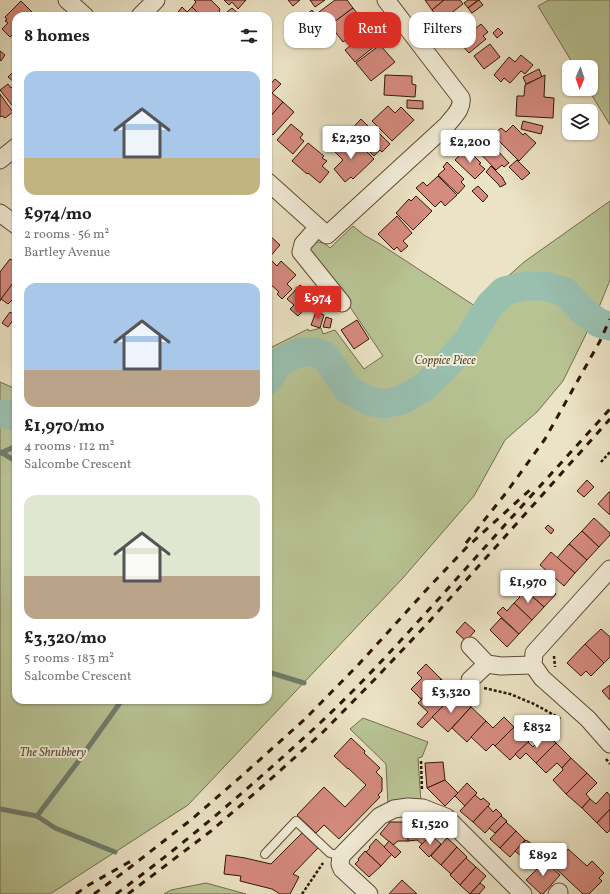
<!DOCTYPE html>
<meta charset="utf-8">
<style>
:root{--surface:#fff;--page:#f2f2f2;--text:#202124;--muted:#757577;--accent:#d93025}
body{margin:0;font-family:Vollkorn,serif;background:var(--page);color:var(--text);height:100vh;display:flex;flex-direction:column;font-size:15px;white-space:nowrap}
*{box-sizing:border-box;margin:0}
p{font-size:13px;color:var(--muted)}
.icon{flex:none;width:22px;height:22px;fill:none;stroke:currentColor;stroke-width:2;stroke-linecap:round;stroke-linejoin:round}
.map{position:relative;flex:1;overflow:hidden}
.drawer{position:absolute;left:12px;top:12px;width:260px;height:692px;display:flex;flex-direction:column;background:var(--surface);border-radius:12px;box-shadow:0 1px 3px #0004}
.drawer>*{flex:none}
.hud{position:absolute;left:284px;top:12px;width:266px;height:36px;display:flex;gap:8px}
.needle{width:26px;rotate:182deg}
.buttons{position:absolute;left:562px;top:60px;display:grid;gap:8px}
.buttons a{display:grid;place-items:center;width:36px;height:36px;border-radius:8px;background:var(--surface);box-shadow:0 1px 3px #0004;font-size:20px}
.price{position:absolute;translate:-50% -34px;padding:0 9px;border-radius:4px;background:#fff;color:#222;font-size:13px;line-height:26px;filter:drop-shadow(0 1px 2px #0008)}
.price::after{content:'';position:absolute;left:50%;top:24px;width:12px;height:9px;margin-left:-6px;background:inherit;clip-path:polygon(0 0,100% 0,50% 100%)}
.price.on{background:var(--accent);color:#fff}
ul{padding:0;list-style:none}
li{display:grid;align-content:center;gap:8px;height:212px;padding:0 12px}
li span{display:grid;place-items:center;height:124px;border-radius:12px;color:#555}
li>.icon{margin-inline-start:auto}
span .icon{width:72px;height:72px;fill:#fffc;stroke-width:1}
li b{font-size:17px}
h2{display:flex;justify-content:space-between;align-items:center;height:48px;padding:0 12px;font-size:17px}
.pill{padding:0 14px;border-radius:12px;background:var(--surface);box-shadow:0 1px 3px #0004;font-size:14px;line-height:36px}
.pill.on{background:var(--accent);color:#fff}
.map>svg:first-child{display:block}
.green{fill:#b8c394;stroke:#746d4c}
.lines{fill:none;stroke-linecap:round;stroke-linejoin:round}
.stream{stroke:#6f7c6b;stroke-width:5}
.river{stroke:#99bfaf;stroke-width:29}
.building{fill:#d68b7f;stroke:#301704}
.service-casing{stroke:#5f4a34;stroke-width:10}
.minor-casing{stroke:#5f4a34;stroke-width:19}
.path{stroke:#301704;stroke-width:2.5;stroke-dasharray:3 2;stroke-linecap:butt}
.service{stroke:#f2edd9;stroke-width:8}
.minor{stroke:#f2edd9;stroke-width:17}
.rail{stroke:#301704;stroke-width:3;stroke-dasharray:7 7;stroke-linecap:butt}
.labels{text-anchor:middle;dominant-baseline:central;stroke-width:4;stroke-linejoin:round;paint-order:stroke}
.park-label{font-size:12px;font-style:italic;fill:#594b2f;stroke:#f2edd9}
</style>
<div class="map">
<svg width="610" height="894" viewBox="0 0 610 894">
<rect width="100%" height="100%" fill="#ebe3c5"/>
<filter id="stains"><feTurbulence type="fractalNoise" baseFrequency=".005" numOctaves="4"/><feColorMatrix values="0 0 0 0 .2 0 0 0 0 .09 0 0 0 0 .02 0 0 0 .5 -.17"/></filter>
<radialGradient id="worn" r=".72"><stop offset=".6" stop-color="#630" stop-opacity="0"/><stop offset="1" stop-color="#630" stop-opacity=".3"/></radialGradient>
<g class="green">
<path d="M549,0H610V125L588,89H591V67H575L538,6Z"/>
<path d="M610,201V280L597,312L563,381L537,412L505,440L474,496L402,579L188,805L50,894H0V382L16,389V700H268V349L308,329L309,331L321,328L323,334L335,330L364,369L383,356L348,304L308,249L316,242C322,242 326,244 330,248L353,226L364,235L380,244L475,306L524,262Z"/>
<path d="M363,718L428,742L422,757L418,758L421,802L388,806L386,764L350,729Z"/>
<path d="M206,883L246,894H164L171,890Z"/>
</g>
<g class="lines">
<g class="stream">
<path d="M0,452L16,461"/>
<path d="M1,453L16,446"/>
<path d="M268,672L304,683"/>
<path d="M0,809L37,816L55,828L115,852"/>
<path d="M37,816L77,763L122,700"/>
</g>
<g class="river">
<path d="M268,380L278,364L287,358L300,352H315L326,357L347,389L369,401L384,404L402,400L424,387L443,369L467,342L490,305L504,291L525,286H545L565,292L584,312L599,323L610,326"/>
<path d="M0,414H7L16,417"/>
</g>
</g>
<g class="building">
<path d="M194,0H211L220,9L219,11L221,13V16H201L192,7L196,2Z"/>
<path d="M224,0H246L238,9L232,2L229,5Z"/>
<path d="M288,0H300L293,6Z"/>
<path d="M310,0H325L315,7Z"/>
<path d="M335,0H347L353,8L329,26L319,12Z"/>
<path d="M425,0H444L432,10Z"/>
<path d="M444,0H460L463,4L441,21L432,10Z"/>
<path d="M468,0H478L468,8L464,3Z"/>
<path d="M479,0L483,5L472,13L468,8Z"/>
<path d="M21,1L34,14L32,16H16V32L10,37L2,29L8,23L5,21L7,20L5,17Z"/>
<path d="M182,7L187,12L192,7L201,16H175Z"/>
<path d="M232,8L241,16H231L227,12Z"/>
<path d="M353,8L366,24L343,42L330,25Z"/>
<path d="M312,10L316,16L304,25L300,20Z"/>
<path d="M466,17L476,28L459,42L450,30Z"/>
<path d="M481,24L488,32L483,36L486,39L469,53L459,42Z"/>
<path d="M365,26L369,30L370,29L380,42L355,62L345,50L350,46L345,41Z"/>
<path d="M498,28L503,33L497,38L493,33Z"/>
<path d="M490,44L500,57L484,69L474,56Z"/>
<path d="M380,45L395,62L371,81L356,63Z"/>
<path d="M0,51L5,55L1,61L0,60Z"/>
<path d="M521,55L533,65L525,74L521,71L510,83L504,78L501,82L494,75L509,57L515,62Z"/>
<path d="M539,69L542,77L526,84L523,77Z"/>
<path d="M13,72L16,75V80L14,82L8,77Z"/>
<path d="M385,75L412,76V84L416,85L415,97L384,95Z"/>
<path d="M545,75L544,97L554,98L553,118L516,116L517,96H524L525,85Z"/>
<path d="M275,79L281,84L270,95L268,93V87Z"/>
<path d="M8,84L11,88L16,84V109H15L0,90Z"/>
<path d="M272,93L283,102L268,119V98Z"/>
<path d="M0,94L13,112L5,118L2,116L0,117Z"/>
<path d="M407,100L423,101V109L407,108Z"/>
<path d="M283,102L294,112L273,135L268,130V119Z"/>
<path d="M388,106L395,113L401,107L414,120L392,141L372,121Z"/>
<path d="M361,119L373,131L375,129L390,144L382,152L380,150L374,156L349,132Z"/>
<path d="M523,121L543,126L541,134L521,129Z"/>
<path d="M291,124L303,134L300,138L304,141L293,154L277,140Z"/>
<path d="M513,125L523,135L525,133L536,143L519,161L493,135L501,128L506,132Z"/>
<path d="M486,138L509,163L504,167L502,165L496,170L475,148Z"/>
<path d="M343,139L355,151L361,146L374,159L353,179L351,177L345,182L334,169L343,160L332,149Z"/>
<path d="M308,143L324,156L322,158L327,161L322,166L329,172L320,183L308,173L307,174L292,161Z"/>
<path d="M466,148L481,163L479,164L485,169L475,179L455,160Z"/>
<path d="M517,160L530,173L522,180L509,167Z"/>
<path d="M447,162L464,179L461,182L465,186L458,194L438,175L445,169L443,167Z"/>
<path d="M491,166L503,178V179L506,184L500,187L498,184L486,172Z"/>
<path d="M438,176L457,195L445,206L441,201L435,207L416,188L423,182L427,186Z"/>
<path d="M478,186L488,196L483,202L472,191Z"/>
<path d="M416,196L432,211L413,230L396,213L409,199L411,201Z"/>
<path d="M397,216L412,233L403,241L408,246L401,252L397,247L394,250L378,234Z"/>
<path d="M268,234L280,245L268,259Z"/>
<path d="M10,259L16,263V267L12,272L16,275V279L0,301V272Z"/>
<path d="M272,261L277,266L281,261L296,275L287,284L292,289L282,299L277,294L279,292L268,282V275L269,274L268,272V265Z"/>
<path d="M16,279V301L13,299L8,304L1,299Z"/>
<path d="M300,285L315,298L298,316L290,309L294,305L287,299Z"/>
<path d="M10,312L16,316L8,327L2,323Z"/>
<path d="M316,312L324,315L320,328L311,325Z"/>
<path d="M326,317L332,319L330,328L323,327Z"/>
<path d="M357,320L369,339L354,349L341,330Z"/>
<path d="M587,480L594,487L584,497L577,491Z"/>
<path d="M609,492H610V515L598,504Z"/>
<path d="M594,518L610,533V535L599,547L582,531Z"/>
<path d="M548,525L554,530L551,534L545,528Z"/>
<path d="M582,531L599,547L587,560L569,544Z"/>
<path d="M569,544L587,560L575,573L557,558Z"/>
<path d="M551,552L575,573L564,586L540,565Z"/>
<path d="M534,574L556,594L544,607L526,591L532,584L528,581Z"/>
<path d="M523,588L544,607L532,620L514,603L520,597L517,594Z"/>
<path d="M514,603L532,620L519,634L497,613L503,607L507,611Z"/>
<path d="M501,618L519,634L507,647L490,630Z"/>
<path d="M465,622L475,631L466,641L456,632Z"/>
<path d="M601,629L610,637V657L604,663L585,644Z"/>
<path d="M585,644L604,663L591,676L586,671L581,676L567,663Z"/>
<path d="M426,664L441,679L421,699L411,689L422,678L417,673Z"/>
<path d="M441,679L451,688L440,699L445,704L422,728L417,724L428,712L418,703Z"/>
<path d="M610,685V700L602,691Z"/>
<path d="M461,697L471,707L448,732L432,717L445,704L450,709Z"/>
<path d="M471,707L486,721L467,742L452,728Z"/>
<path d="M504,717L514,727L495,746L493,744L486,751L471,737L486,721L493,728Z"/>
<path d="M514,727L529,741L510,760L495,746Z"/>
<path d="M546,733L556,743L536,763L526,753L520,759L515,754L528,742L533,747Z"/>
<path d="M351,738L365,751L364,753L380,768L376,772L382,778V791L378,795L380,797L339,839L324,825L316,833L297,815L324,787L345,807L366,785L348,768V769L334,756Z"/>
<path d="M556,743L571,758L562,768L557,763L546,773L536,763Z"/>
<path d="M571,758L587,773L566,794L553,780L563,770L562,768Z"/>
<path d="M443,762L445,780L427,788L425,763Z"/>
<path d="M587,773L597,783L586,794L590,799L582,808L566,794Z"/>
<path d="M445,780L458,793L445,806L427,788Z"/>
<path d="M467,783L477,793L465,806L455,796Z"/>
<path d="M607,792L610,796V809L597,823L582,808L590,799L596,804Z"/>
<path d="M475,795L481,800L483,798L490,804L473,822L460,811Z"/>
<path d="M488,806L493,812L496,809L502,815L485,833L473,822Z"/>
<path d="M610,809V830L607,833L597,823Z"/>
<path d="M501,816L507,821L495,833L489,828Z"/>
<path d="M424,821L434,832L422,844L417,840L408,841L407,822Z"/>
<path d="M390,822H407L408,841H398L393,845L380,834Z"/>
<path d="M506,822L516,831L500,848L490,839Z"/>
<path d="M516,831L525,840L510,857L500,848Z"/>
<path d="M302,833L318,848L293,874L299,877L290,894H280L272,889L240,881L241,876L224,874L226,855L245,858L271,864Z"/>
<path d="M431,835L441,844L429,857L419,847Z"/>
<path d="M447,838L457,847L441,865L431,856Z"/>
<path d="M376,839L392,854L381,866L366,852L370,848L369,847Z"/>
<path d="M526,840L532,844L521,856L515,851Z"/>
<path d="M389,841L401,852L395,858L384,847Z"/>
<path d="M457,847L467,857L451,874L441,865Z"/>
<path d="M568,849L587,866L592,861L604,873L599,878L602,881L589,894H583L553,866Z"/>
<path d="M365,851L381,866L369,877L355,864L359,860L358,859Z"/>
<path d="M540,857L560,875L543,894H541L526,880L539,867L534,863Z"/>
<path d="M466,858L476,867L460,885L450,875Z"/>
<path d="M476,867L486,876L470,894L460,885Z"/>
<path d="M402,880L417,894H389Z"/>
<path d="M480,883L485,887L479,894H470Z"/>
</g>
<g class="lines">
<g class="service-casing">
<path id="service" d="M265,854L296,821L330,853L341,856"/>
</g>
<g class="minor-casing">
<g id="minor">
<path d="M67,0L85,16"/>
<path d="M140,16L156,0"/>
<path d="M0,160L16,147"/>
<path d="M268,182L327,235L447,125C453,117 463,109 461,98L386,0"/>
<path d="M0,213L16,225"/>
<path d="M318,227L303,244L301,252L342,303"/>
<path d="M610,569L534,653L533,665L542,678L588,719L610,744"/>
<path d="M470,646L487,664L501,666L533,665"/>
<path d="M470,680L487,664"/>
<path d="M369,894L342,869L340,864L341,856L380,816L394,809L408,807L423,808L446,817L523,894"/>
<path d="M557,894L559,892"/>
</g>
</g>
<g class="path">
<path d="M601,462L610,452"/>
<path d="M554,656L555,667"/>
<path d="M484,688L510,694L534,704L556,716L562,720"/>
<path d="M606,759L610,764"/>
<path d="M421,761L422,791"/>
<path d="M302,894L323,863"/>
</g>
<use href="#service" class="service"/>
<use href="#minor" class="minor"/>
<g class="rail">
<path d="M466,543L506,493L545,439L600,341L610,319"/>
<path d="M76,894L87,886L131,861"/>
<path d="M94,894L128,869L192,819L245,773L305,719L359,664L429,587L467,547L532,488"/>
<path d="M116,894C187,842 254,784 319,724C369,677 415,625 461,574C510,519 560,464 610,409"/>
<path d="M128,894L211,831L263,786L322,733L376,678L427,624L610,419"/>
</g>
</g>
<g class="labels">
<g class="park-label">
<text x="445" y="361">Coppice Piece</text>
<text x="53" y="753">The Shrubbery</text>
</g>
</g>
<rect width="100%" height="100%" filter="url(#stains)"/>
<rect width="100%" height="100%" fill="url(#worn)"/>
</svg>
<div class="buttons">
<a><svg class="needle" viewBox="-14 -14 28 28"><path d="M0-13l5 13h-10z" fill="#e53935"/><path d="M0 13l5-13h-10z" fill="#757577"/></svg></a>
<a><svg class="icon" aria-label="layers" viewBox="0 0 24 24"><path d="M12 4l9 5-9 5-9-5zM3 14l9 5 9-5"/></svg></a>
</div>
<b class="price" style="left:351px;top:160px">£2,230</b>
<b class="price" style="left:470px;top:164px">£2,200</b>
<b class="price on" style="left:318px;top:320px">£974</b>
<b class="price" style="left:528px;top:604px">£1,970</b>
<b class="price" style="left:451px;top:714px">£3,320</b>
<b class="price" style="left:537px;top:749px">£832</b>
<b class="price" style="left:430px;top:846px">£1,520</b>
<b class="price" style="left:543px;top:877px">£892</b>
<div class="hud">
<a class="pill">Buy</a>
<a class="pill on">Rent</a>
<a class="pill">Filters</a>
</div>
<section class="drawer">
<h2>8 homes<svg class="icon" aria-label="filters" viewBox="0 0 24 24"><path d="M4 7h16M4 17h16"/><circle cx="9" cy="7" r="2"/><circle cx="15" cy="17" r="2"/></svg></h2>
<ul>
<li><span style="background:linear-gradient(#a9c7e8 70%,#c2b280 0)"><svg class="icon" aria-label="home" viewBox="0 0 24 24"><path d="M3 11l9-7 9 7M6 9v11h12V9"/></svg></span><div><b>£974/mo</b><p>2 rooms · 56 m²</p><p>Bartley Avenue</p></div></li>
<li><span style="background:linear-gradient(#a9c7e8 70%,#b9a48a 0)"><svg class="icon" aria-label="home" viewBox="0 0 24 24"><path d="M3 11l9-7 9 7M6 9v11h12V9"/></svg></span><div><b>£1,970/mo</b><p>4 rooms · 112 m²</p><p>Salcombe Crescent</p></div></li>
<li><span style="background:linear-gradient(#dfe7d0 65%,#b9a48a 0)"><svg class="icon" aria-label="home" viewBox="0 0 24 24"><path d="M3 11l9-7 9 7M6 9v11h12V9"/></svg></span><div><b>£3,320/mo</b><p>5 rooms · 183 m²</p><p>Salcombe Crescent</p></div></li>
</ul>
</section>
</div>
